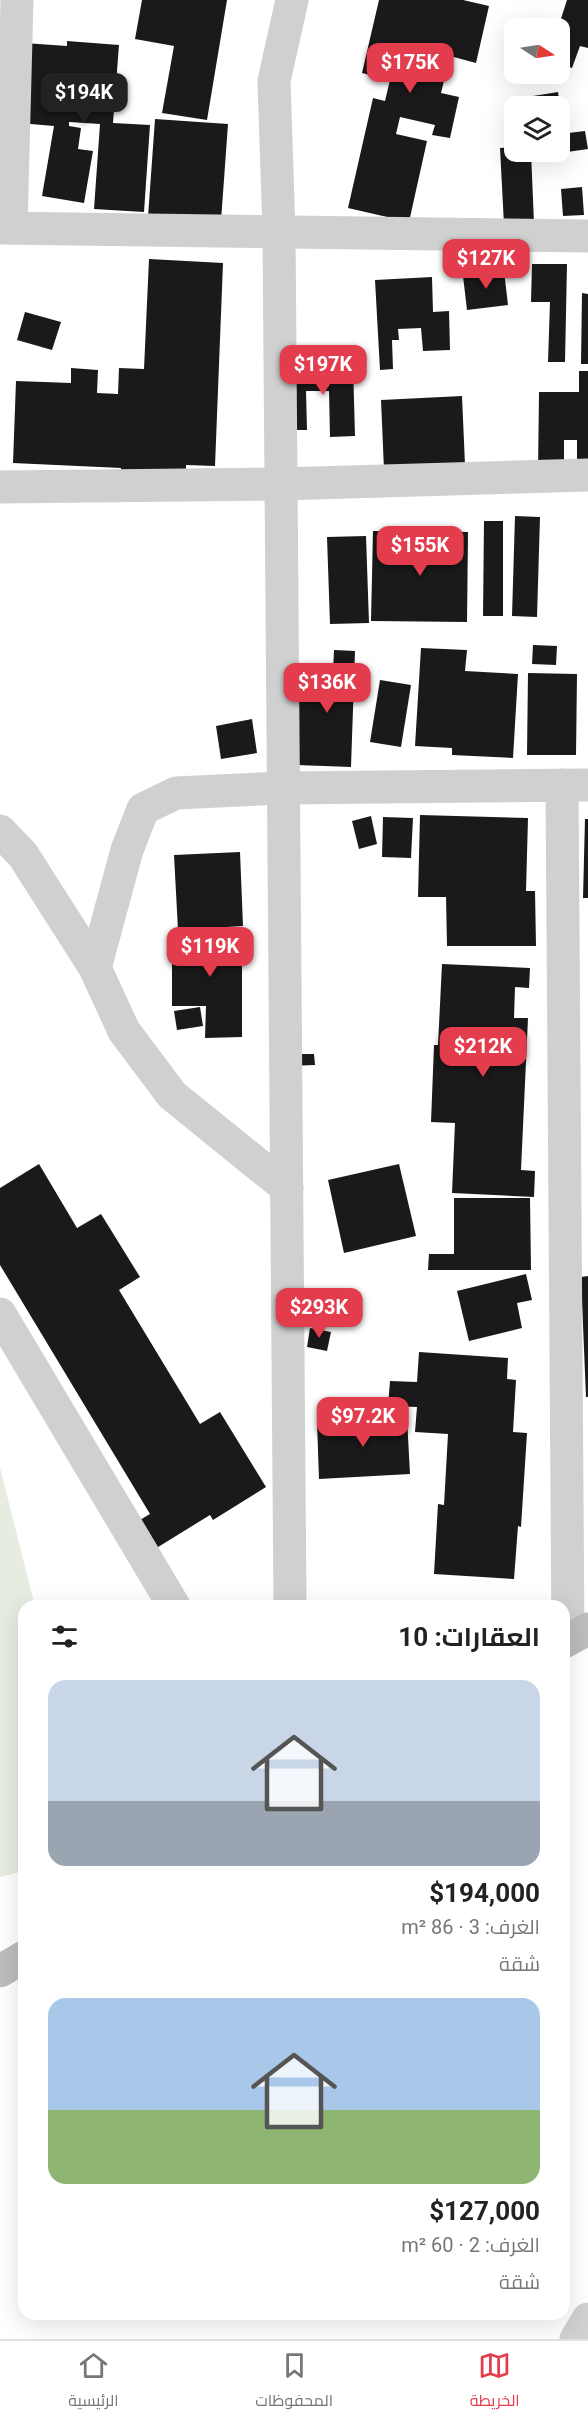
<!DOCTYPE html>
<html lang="ar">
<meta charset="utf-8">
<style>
:root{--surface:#fff;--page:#f2f2f2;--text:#222;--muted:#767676;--line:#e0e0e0;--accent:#e33c4d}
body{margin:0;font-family:Roboto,Cairo,sans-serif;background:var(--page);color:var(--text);direction:rtl;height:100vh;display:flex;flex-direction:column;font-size:22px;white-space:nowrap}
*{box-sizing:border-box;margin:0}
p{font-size:20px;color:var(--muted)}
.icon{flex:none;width:33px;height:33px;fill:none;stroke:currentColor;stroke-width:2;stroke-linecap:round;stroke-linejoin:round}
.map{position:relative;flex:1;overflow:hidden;direction:ltr}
.sheet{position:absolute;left:18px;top:1600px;width:552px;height:720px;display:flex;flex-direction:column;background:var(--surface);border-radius:18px;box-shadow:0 6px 24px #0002;direction:rtl}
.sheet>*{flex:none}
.needle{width:39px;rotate:102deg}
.tools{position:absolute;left:504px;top:18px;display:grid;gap:12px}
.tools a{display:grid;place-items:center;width:66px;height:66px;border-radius:12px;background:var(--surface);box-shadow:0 6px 24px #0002;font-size:30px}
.price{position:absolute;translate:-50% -51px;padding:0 14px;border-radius:12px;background:var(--accent);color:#fff;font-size:20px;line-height:39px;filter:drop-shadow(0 2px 3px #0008)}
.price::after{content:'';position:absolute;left:50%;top:36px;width:18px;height:14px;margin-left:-9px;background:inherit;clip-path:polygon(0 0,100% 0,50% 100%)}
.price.current{background:#222;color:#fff}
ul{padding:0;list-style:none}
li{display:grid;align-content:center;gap:12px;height:318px;padding:0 30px}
li span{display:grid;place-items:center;height:186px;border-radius:18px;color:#555}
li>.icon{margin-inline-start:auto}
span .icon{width:108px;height:108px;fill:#fffc;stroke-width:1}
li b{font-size:26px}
h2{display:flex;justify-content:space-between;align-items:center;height:72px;padding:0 30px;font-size:26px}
.tabs{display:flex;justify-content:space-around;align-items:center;height:84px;border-top:2px solid var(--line);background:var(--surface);font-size:16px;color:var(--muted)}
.tabs a{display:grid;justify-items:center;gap:3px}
.tabs .current{color:var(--accent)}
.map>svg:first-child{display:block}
.green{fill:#e6ecdf}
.building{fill:#1a1a1a}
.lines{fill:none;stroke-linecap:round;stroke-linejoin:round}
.minor{stroke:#d0d0d0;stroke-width:33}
.secondary{stroke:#bdbdbd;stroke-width:33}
</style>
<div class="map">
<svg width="588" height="2339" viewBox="0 0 588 2339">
<rect width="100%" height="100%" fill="#fff"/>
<path class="green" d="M0,1468L35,1606H24V1871L0,1877Z"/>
<g class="building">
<path d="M142,0H227L207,120L162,113L174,46L135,39Z"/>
<path d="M379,0H463L489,6L476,63L450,56L441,93L459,97L450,138L432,135L435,125L400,117L396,134L427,141L409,222L348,208L373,98L385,101L390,80L362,73Z"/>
<path d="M567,0H588V48L580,46L572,68L560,64L558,28Z"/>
<path d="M67,41L119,45L113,123L150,125L144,212L94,209L100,124L69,122V126L81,128L78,149L93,151L84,203L42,196L54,126L19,123L24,43L67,46Z"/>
<path d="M558,92L560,106H535L533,96Z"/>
<path d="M155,119L228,124L221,221L148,217Z"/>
<path d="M585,131L588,149L560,153V134Z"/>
<path d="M514,147V152H531L534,223L504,225L500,148Z"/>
<path d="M582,187L584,215L563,216L561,189Z"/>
<path d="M149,259L223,263L215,466L186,465V474L121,472V468L13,463L16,381L71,383V368L98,370L97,393L118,394L119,368L144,369Z"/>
<path d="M532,264H567L565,362H548L550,302H531Z"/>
<path d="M504,271L508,305L467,310L463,276Z"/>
<path d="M432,277L433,312L449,311L450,350L423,351L421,328L398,329L399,340H392L393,369L380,370L375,280Z"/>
<path d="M582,293L588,294V364H581Z"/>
<path d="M25,312L61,322L52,350L17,340Z"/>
<path d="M353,365L355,436L330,437L329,391H306L307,430H289L287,367Z"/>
<path d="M579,371H588V466H577V440H564V472H538L539,392H579Z"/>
<path d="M462,396L465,465L384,470L381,400Z"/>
<path d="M515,516L540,517L537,617L512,616Z"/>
<path d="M484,521H503V616H483Z"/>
<path d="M373,531L468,532L467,622L371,621Z"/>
<path d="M366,536L369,623L330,624L327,537Z"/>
<path d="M533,645L557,646L556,665L532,664Z"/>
<path d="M421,648L467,650L465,671L518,674L513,758L452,755V748L415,746Z"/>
<path d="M334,650L355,651L351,767L296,765L299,671L333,672Z"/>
<path d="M528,673L577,674L576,755H527Z"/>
<path d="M380,680L411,685L401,747L370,742Z"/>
<path d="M252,719L257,753L221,759L216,726Z"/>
<path d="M420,815L528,818L526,891H535L536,946H447L446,897H418Z"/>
<path d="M371,816L377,844L359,849L352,821Z"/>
<path d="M383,817L413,818L411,858L382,857Z"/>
<path d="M585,819H588V898H583Z"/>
<path d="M240,852L243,926L178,930L174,855Z"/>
<path d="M172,931H242V1037L205,1038L206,1006H172Z"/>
<path d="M442,964L530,968L529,988L515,987L514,1018H528L521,1170L535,1171L534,1197L452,1193L455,1123L431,1122L434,1045H438Z"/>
<path d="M200,1007L203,1026L177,1030L174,1011Z"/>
<path d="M287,1054H314L315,1065L288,1066Z"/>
<path d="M39,1164L77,1228L101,1214L140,1277L119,1290L200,1424L220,1412L266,1487L213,1520L210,1515L150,1552L133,1524L150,1514L0,1265V1188Z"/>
<path d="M399,1164L416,1236L344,1253L328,1180Z"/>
<path d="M454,1198H530L531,1270H428L429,1254H454Z"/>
<path d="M526,1274L532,1300L517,1303L522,1328L469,1341L457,1291Z"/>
<path d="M588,1276V1397H586L581,1277Z"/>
<path d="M310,1328L331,1332L327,1351L307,1347Z"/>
<path d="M419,1352L508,1358L507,1379L516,1380L513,1432L527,1433L521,1527L518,1526L514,1579L434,1574L438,1504L444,1505L448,1434L415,1432L417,1407L388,1406L390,1381L417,1382Z"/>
<path d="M407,1418L410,1474L319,1479L317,1422Z"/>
</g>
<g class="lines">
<g class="minor">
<path d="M0,228L588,236"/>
<path d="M11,228L17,0"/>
<path d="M0,487L281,484L588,475"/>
<path d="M562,785L568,1639"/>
<path d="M0,831L23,855L95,968L124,1031L172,1095L287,1188"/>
<path d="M95,968L127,850L143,809L176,793L283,788L588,785"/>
<path d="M0,1314L174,1606"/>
<path d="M290,1606L279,232L274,81L292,0"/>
<path d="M576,2339L588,2319"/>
</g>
<g class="secondary">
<path d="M564,1642L588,1629"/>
<path d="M0,1971L24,1957"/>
</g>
</g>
</svg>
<div class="tools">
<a><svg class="needle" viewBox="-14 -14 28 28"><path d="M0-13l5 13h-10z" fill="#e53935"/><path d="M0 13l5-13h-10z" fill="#767676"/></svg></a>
<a><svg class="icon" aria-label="layers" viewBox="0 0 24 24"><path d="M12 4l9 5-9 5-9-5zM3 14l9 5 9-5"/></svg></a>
</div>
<b class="price" style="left:410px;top:94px">$175K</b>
<b class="price current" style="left:84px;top:124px">$194K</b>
<b class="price" style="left:486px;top:290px">$127K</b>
<b class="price" style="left:323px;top:396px">$197K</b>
<b class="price" style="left:420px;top:577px">$155K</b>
<b class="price" style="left:327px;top:714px">$136K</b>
<b class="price" style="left:210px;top:978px">$119K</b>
<b class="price" style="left:483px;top:1078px">$212K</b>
<b class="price" style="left:319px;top:1339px">$293K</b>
<b class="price" style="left:363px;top:1448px">$97.2K</b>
<section class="sheet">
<h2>العقارات: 10<svg class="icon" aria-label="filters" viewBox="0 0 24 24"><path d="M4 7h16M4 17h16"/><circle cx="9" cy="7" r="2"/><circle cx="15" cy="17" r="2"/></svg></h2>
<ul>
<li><span style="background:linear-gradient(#c9d6e8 65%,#9aa5b1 0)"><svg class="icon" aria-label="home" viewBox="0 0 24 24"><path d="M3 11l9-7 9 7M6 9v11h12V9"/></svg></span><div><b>$194,000</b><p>الغرف: 3 · 86 m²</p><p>شقة</p></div></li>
<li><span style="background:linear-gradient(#a9c7e8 60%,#8fb573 0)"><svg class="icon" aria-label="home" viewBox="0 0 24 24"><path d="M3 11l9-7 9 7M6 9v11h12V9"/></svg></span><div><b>$127,000</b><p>الغرف: 2 · 60 m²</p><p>شقة</p></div></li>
</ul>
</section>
</div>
<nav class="tabs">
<a class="current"><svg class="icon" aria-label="map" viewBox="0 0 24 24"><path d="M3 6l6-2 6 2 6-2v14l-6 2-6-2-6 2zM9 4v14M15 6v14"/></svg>الخريطة</a>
<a><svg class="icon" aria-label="saved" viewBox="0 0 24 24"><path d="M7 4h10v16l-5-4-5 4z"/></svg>المحفوظات</a>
<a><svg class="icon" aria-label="home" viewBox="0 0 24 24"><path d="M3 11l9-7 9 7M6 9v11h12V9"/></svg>الرئيسية</a>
</nav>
